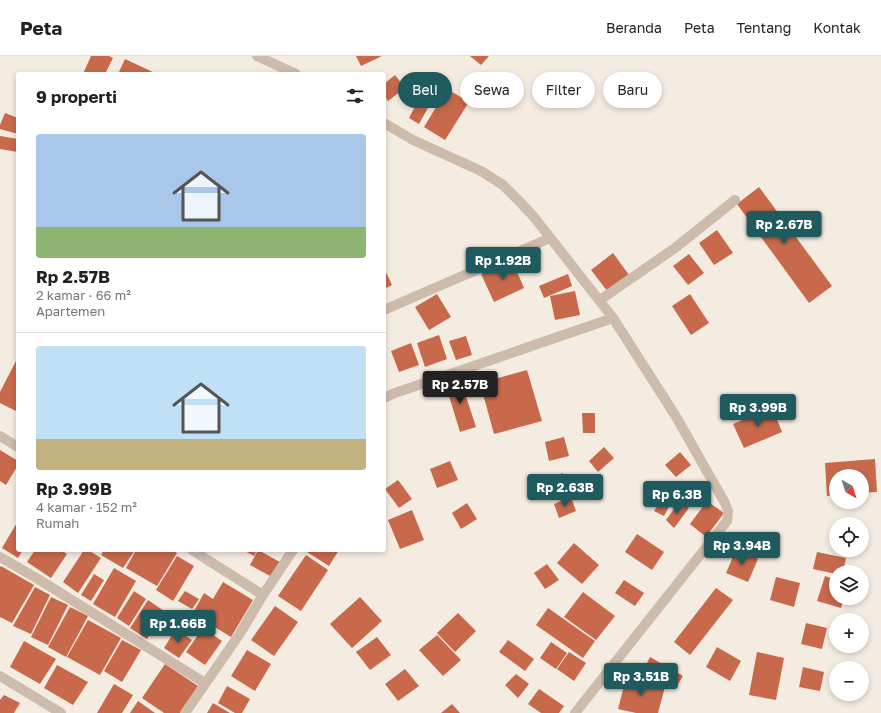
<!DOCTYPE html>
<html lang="id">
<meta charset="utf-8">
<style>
:root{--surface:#fff;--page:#f2f2f2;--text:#222;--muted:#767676;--line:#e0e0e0;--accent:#1f5a5e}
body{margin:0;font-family:"Golos Text",sans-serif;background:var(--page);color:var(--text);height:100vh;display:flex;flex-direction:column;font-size:15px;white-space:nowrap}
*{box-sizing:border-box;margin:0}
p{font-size:13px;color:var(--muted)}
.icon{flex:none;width:22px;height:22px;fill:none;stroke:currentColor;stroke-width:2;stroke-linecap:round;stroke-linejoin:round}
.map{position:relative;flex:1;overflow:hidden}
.sheet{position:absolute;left:16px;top:16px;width:370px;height:480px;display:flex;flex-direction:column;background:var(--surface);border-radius:4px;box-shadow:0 2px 6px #0003}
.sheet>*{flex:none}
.guide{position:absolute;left:398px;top:16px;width:380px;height:36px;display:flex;gap:8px}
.needle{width:26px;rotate:141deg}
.controls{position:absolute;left:829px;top:413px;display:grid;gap:8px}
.controls a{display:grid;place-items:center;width:40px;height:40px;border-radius:50%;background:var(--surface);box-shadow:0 2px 6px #0003;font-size:20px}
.price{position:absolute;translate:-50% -34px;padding:0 9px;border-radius:4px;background:var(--accent);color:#fff;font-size:13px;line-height:26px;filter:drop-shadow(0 1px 2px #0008)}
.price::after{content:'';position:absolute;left:50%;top:24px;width:12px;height:9px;margin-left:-6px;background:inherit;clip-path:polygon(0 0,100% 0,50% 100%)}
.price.on{background:#222;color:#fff}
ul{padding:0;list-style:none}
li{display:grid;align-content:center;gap:8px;height:212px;padding:0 20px}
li+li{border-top:1px solid var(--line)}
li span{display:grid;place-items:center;height:124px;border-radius:4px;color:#555}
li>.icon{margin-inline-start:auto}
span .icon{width:72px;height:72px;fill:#fffc;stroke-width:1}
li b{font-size:17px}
h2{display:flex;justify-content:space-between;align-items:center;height:48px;padding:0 20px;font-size:17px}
.tag{padding:0 14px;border-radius:18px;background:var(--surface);box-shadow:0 2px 6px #0003;font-size:14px;line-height:36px}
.tag.on{background:var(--accent);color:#fff}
header{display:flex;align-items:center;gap:24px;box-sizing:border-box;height:56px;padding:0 20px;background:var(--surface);border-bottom:1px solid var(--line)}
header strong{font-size:19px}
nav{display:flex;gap:22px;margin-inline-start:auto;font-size:14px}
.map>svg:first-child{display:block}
.building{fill:#c8694b}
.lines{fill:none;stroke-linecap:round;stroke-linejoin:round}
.minor{stroke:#cdbbac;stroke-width:10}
</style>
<header>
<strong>Peta</strong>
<nav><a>Beranda</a><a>Peta</a><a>Tentang</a><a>Kontak</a></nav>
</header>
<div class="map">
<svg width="881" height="657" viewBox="0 0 881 657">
<rect width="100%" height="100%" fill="#f4ebe1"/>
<g class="building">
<path d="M91,0H109L113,2L105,18H83Z"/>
<path d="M356,0H382L361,10Z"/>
<path d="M470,0H489L481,9Z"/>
<path d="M125,3L157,18H118Z"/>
<path d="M395,19L405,32L388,45L384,39V28Z"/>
<path d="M447,33L469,46L445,84L424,71Z"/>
<path d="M418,45L429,50L419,68L409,62Z"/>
<path d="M5,57L18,62V78L0,73V69Z"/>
<path d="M0,80L18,83V96L0,93Z"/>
<path d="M759,131L832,230L809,247L737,148Z"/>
<path d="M717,174L733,197L714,209L699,187Z"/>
<path d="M613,197L629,219L608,236L591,214Z"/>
<path d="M689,198L704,217L688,229L673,210Z"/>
<path d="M512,204L524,232L494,246L481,218Z"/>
<path d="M384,212L392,229L384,233Z"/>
<path d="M568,218L572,230L544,242L539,230Z"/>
<path d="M575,235L580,259L555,264L550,240Z"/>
<path d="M437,238L451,261L429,274L415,251Z"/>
<path d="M690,238L709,267L691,279L672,250Z"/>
<path d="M439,279L447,303L425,311L417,287Z"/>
<path d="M466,280L472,299L456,304L449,285Z"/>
<path d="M411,287L419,309L399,316L391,295Z"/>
<path d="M17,303H18V356L0,347V336Z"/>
<path d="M527,314L542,365L494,378L480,327Z"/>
<path d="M460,322L476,371L460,376L445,327Z"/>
<path d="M772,351L782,376L744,392L733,368Z"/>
<path d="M582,357H595V377H583Z"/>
<path d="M564,381L569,400L549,405L545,386Z"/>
<path d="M604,391L614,402L598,416L589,405Z"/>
<path d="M0,394L18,405V409L6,429L0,425Z"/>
<path d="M680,396L691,409L676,421L665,409Z"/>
<path d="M875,403L877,436L862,437V420H836V439L827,440L825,407Z"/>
<path d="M450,405L458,424L437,432L430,413Z"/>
<path d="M563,417L569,433L550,440L545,424Z"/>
<path d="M398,424L412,443L399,452L385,433Z"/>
<path d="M571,441L576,455L559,462L554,448Z"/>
<path d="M662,444L671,447L664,460L654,455Z"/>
<path d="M707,445L724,457L706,481L690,468Z"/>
<path d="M679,446L689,452L674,472L666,464Z"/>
<path d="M467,447L477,463L461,473L452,457Z"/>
<path d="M412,454L424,484L400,493L388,464Z"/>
<path d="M18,465V494H23L18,502L2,492Z"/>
<path d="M637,478L664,496L652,514L625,496Z"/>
<path d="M574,487L599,509L582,528L557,507Z"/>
<path d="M35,494H61L67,498L51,522L27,506Z"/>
<path d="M84,494H88L101,502L78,537L63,526Z"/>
<path d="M104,494H135L123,512L101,499Z"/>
<path d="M136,494H172L177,497L157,530L126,512Z"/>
<path d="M243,494H257L254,500Z"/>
<path d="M258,494L280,506L272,521L250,509Z"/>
<path d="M308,494H339L329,510L307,496Z"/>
<path d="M736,494L758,503L748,526L726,517Z"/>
<path d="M817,496L846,502L843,516H836V518L813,513Z"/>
<path d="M306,499L328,514L301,555L278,540Z"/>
<path d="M177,500L194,510L173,545L156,534Z"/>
<path d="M547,508L559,524L545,533L534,517Z"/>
<path d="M1,510L34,529L12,567L0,561V511Z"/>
<path d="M114,512L136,525L115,561L93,548Z"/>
<path d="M94,518L104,524L91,545L81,539Z"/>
<path d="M825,520L836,524V542H844L841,552L817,545Z"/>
<path d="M776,521L800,527L794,551L770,544Z"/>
<path d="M624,524L644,537L635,550L615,537Z"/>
<path d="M223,526L253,544L231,581L200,562L202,559L194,555L204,537L213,543Z"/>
<path d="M35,531L50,539L31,578L13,570Z"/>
<path d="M716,532L733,544L690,599L674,586Z"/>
<path d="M134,535L146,543L129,570L117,562Z"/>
<path d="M185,535L199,543L192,553L178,545Z"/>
<path d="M583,536L615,560L596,584L564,561Z"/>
<path d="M51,541L68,549L48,589L31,581Z"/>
<path d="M360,541L382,565L352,592L330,568Z"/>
<path d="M148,544L164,555L147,583L130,572Z"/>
<path d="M275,550L298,566L274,600L251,584Z"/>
<path d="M70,551L88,560L66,601L48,591Z"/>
<path d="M548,552L595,585L583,602L536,569Z"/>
<path d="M458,557L476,575L455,596L437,577Z"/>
<path d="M88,564L121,582L100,619L67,601Z"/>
<path d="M806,567L827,572L822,593L801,588Z"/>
<path d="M203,572L222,585L205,609L186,596Z"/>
<path d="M176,573L192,584L179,602L164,592Z"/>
<path d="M437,579L461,604L443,620L419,594Z"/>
<path d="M377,581L391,599L370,614L356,596Z"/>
<path d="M122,584L141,594L122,626L104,615Z"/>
<path d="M508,584L534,603L525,615L499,596Z"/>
<path d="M24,585L56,603L40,628L10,611Z"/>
<path d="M551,586L567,597L556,613L540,602Z"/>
<path d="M717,591L741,605L730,625L706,611Z"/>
<path d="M247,594L271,608L255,635L231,620Z"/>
<path d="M569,596L586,607L574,625L557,613Z"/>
<path d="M757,596L784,602L776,644L749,639Z"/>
<path d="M650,601L683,620L675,633L643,615Z"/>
<path d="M165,608L198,630L180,657H164L142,642Z"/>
<path d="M57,609L88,626L73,649L44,632Z"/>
<path d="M803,611L824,616L820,635L799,631Z"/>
<path d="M405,613L419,630L398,645L385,628Z"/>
<path d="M516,618L529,628L518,642L505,629Z"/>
<path d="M626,622L665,631L658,657H636L618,653Z"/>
<path d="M114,628L133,639L122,657H97Z"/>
<path d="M227,630L250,643L242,657H235L218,647Z"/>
<path d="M539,633L564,650L559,657H541L528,648Z"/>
<path d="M4,639L20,647L14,657H0V644Z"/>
<path d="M138,645L155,657H130Z"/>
<path d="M213,647L230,657H207Z"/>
<path d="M452,648L460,657H441Z"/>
</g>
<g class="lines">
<g class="minor">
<path d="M257,0L296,18"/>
<path d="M384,67L413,84L481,115L503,129L520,146L534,161L613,262L675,359L725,447L728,455L727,465L575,657"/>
<path d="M600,244L675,192L735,144"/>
<path d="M384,254L550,182"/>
<path d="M384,342L395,337L613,262"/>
<path d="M0,380L18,391"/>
<path d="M192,494L263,539"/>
<path d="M0,501L38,523L205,627"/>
<path d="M0,620L61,657"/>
<path d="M185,657L239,579L263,539L293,494"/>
</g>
</g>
</svg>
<div class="controls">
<a><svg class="needle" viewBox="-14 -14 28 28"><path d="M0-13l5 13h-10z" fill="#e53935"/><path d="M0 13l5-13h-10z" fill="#767676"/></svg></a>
<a><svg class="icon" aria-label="locate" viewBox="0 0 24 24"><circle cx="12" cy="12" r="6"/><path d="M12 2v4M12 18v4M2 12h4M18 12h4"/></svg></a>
<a><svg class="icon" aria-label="layers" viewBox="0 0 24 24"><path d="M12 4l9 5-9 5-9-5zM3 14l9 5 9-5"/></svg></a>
<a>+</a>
<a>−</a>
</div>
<b class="price" style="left:784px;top:189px">Rp 2.67B</b>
<b class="price" style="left:503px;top:225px">Rp 1.92B</b>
<b class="price on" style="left:460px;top:349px">Rp 2.57B</b>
<b class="price" style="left:758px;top:372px">Rp 3.99B</b>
<b class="price" style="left:565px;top:452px">Rp 2.63B</b>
<b class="price" style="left:677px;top:459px">Rp 6.3B</b>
<b class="price" style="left:742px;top:510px">Rp 3.94B</b>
<b class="price" style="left:178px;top:588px">Rp 1.66B</b>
<b class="price" style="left:641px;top:641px">Rp 3.51B</b>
<div class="guide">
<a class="tag on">Beli</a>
<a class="tag">Sewa</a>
<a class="tag">Filter</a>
<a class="tag">Baru</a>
</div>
<section class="sheet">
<h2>9 properti<svg class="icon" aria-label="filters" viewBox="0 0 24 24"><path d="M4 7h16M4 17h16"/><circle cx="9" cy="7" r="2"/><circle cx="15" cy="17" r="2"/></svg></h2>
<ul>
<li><span style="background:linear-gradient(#a9c7e8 75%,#8fb573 0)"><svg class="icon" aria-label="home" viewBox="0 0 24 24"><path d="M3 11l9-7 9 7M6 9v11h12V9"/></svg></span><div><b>Rp 2.57B</b><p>2 kamar · 66 m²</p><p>Apartemen</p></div></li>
<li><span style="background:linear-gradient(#bfe0f5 75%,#c2b280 0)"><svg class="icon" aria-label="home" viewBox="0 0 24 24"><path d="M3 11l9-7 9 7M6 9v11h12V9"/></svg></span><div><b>Rp 3.99B</b><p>4 kamar · 152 m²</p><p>Rumah</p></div></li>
</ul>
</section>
</div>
